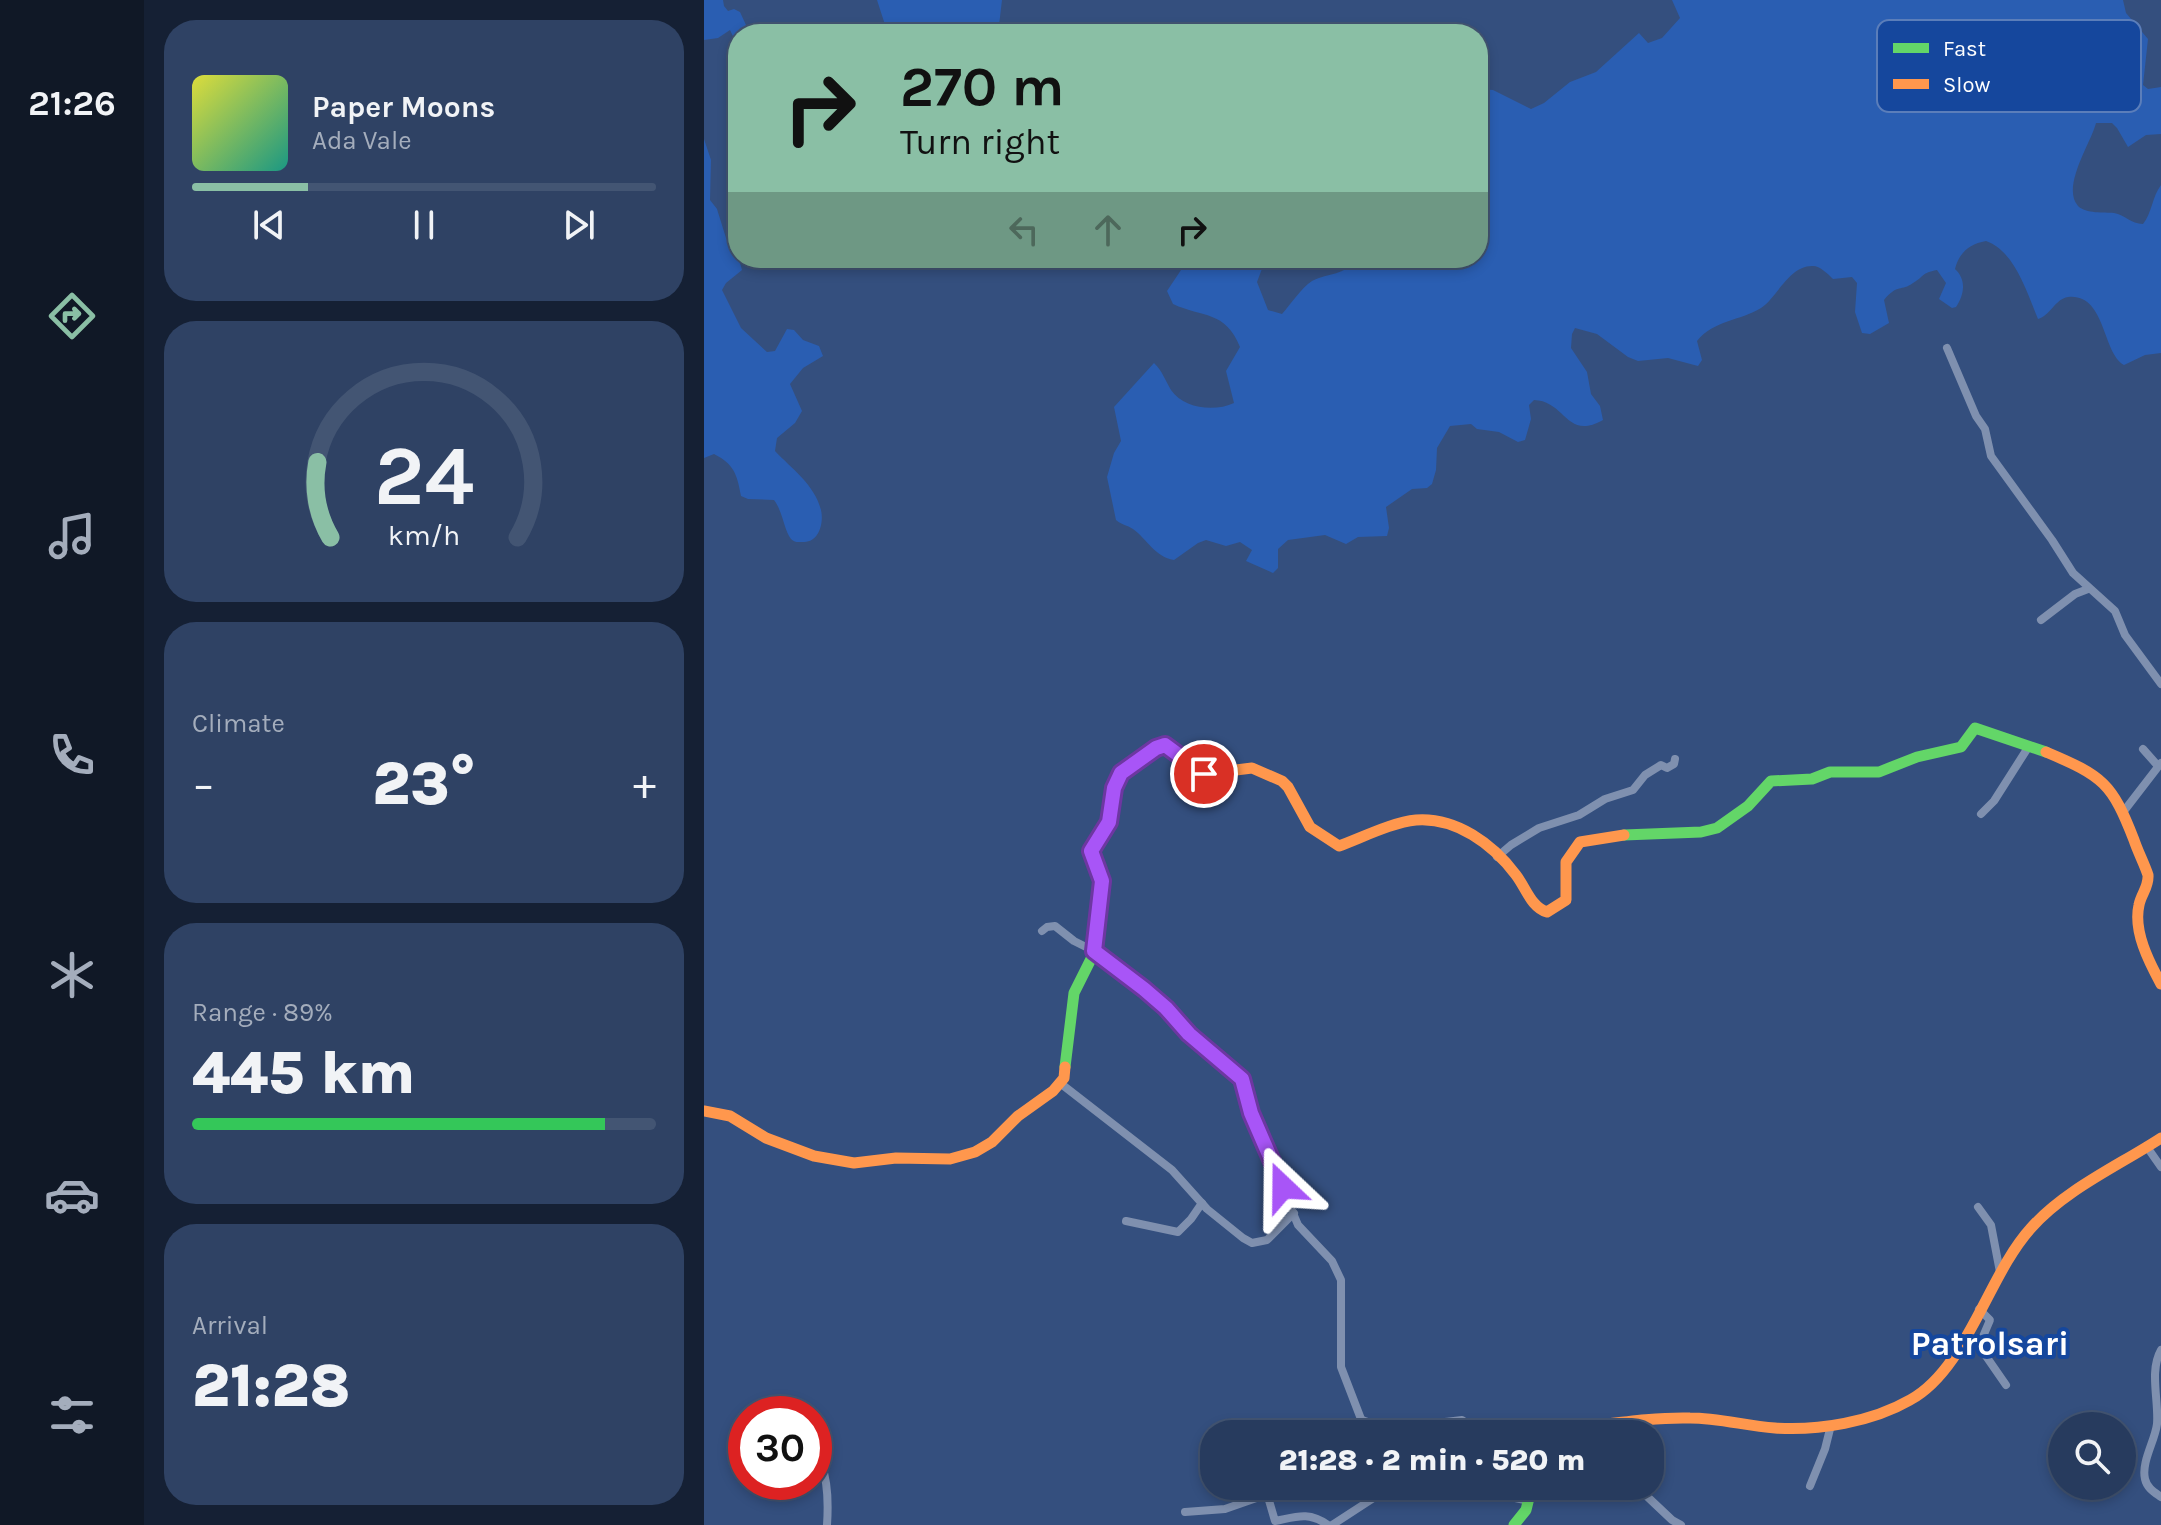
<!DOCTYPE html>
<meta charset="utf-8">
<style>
body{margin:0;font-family:Karla,sans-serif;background:#2f4264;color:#f1f3f6;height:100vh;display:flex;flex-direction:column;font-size:30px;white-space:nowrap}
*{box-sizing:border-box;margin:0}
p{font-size:26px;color:#a4adbc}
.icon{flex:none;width:44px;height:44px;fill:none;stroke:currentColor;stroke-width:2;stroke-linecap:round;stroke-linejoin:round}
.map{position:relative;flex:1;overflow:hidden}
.panel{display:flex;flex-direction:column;gap:20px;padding:20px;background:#152034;width:560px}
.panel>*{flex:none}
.hud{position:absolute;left:24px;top:24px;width:760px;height:244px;border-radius:32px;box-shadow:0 4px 12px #0003,0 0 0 2px #435573;background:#8abfa5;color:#111;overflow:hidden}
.buttons{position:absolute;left:1344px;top:1412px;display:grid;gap:16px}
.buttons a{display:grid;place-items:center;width:88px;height:88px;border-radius:50%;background:#273b5e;box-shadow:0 4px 12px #0003,0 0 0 2px #435573;font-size:40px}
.speed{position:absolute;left:24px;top:1396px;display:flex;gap:16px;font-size:40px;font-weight:700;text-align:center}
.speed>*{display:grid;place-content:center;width:104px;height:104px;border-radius:50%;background:#273b5e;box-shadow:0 4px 12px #0003,0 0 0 2px #435573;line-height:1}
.speed .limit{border:12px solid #d22;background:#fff;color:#111}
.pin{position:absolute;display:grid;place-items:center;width:68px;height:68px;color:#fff;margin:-34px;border:4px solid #fff;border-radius:50%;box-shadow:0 2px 8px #0007}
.me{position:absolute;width:88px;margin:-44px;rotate:337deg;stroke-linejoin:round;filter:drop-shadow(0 0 6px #0008)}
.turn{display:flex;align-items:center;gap:28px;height:168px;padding:0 40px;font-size:36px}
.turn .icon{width:104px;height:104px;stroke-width:2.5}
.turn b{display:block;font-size:56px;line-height:68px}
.lanes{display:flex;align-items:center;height:76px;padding:0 40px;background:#0003;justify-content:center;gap:40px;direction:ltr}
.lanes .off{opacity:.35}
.big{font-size:60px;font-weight:800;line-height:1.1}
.panel .card{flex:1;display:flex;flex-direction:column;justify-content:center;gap:12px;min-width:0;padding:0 28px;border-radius:32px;background:#2f4264}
.panel .dial{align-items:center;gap:0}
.dial svg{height:208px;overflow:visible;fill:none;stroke:#435573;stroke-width:7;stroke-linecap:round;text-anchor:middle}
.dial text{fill:#f1f3f6;stroke:none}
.song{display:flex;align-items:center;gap:24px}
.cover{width:96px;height:96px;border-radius:12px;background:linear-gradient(135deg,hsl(60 70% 55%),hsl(170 70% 35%))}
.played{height:8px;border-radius:4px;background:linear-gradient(90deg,#8abfa5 25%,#435573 25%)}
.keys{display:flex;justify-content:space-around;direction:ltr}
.heat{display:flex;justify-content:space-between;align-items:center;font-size:44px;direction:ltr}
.charge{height:12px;border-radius:6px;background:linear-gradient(90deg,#34c759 89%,#435573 0)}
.trip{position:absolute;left:496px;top:1420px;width:464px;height:80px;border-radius:32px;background:#273b5e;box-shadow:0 4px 12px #0003,0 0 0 2px #435573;font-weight:800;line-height:80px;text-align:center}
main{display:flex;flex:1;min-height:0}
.tabs{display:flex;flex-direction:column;width:144px;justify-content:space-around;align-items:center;background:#101826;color:#a4adbc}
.tabs .icon{width:56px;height:56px}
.tabs .active{color:#8abfa5}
.tabs b{font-size:36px;color:#f1f3f6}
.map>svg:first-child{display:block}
.green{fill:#2a5eb2}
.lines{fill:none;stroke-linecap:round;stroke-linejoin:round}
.street{stroke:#7f90af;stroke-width:8}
.fast{stroke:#63d668;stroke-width:11}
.slow{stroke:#ff974d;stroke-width:11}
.route-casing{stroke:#6d37a1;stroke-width:20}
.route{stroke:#a855f7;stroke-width:14}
.labels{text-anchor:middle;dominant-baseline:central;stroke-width:8;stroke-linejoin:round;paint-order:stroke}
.quarter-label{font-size:34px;font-weight:bold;fill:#fff;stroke:#15479d}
.key{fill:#15479d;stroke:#5b7eba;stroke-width:2}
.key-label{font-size:22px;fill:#fff}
</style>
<main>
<nav class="tabs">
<b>21:26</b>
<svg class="icon active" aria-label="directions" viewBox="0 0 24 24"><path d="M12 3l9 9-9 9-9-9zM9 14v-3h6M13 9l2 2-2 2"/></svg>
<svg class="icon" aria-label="music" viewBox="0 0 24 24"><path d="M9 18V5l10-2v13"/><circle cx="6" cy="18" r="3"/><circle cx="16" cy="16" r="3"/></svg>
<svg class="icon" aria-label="phone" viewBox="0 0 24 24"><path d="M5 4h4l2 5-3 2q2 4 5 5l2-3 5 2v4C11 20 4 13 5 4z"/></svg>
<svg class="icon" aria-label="climate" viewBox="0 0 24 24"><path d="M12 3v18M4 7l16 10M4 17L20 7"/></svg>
<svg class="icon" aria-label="car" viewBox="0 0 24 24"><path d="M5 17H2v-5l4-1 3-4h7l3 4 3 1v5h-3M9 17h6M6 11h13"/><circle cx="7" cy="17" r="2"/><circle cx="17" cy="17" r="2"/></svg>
<svg class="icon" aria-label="filters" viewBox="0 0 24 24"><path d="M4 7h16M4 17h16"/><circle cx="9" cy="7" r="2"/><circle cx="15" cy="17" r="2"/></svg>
</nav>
<section class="panel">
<div class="card">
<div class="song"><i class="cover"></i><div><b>Paper Moons</b><p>Ada Vale</p></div></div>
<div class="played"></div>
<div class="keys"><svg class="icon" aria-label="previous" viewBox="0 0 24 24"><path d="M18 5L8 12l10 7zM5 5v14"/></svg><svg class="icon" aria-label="pause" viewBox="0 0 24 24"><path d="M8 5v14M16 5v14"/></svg><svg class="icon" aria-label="next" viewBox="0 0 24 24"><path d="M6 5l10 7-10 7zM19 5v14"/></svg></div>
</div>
<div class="card dial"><svg viewBox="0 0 100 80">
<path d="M14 69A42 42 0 1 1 86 69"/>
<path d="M14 69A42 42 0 0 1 9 40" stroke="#8abfa5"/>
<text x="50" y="56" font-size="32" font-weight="700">24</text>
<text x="50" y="72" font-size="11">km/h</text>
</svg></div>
<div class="card"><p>Climate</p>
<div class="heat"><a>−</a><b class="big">23°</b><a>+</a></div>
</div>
<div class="card"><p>Range · 89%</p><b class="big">445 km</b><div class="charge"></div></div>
<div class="card"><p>Arrival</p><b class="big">21:28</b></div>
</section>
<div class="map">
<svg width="1457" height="1525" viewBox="0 0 1457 1525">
<rect width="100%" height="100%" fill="#344f7e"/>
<g class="green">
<polygon points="0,0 19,0 20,6 24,11 30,9 36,12 42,25 57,34 34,34 34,47 26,30 14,38 0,40"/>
<polygon points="173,0 298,0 294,34 265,34 262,32 257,34 184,34"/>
<path d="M968,0h451l3,13 22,26 -5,46 5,4 13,-2v47l-15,1 -18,12 -11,-19 -5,-5h-16c-5,20 -35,64 -18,83 8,8 26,6 36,7 11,2 17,11 29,11 9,-11 9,-27 18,-39v168l-16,2 -21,10c-22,-12 -18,-72 -56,-68 -13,2 -18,19 -30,22 -11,-26 -23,-68 -52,-78 -17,3 -27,12 -31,28 12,11 9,26 1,38l-4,1 -13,-9 7,-16 -9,-13c-16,3 -12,6 -24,13 -12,9 -15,0 -29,17l5,23 -19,11 -8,-1 -7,-21 2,-29 -5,-6 -19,2c-5,-5 -13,-13 -20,-13 -24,-1 -36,32 -52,42 -21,13 -47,12 -64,33l5,19 -4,6 -30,-8 -30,3 -10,-4 -31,-23 -22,-6 -3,6 -1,14 16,24 4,22 9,12 3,14c-37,21 -37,-19 -69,-20l-5,5 2,14 -6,21 -7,2 -19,-10 -22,-3 -6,-5 -21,2 -13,22 -1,22 -4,14 -5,4 -15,1 -26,18 3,21 -2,8 -29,1 -12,7 -21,-9 -37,5 -10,9v19l-5,5 -27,-12 6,-11 -12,-8 -14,4 -20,-6 -8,3 -24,17c-19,-3 -27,-21 -41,-31 -6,-4 -11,-4 -17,-9l-9,-43 7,-24 7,-12 -7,-34 40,-44c9,9 11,17 17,27 13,19 44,22 63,13l-8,-32 14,-24c-15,-37 -37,-29 -67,-43l-6,-13 22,-33h77l-9,24 11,28 14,4c9,-10 19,-26 30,-33 17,-9 33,-4 43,-23h123v-169l15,1 38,19 13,-6 26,-21 26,-10 43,-39 9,10 14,-5 18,-20z"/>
<path d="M0,139l7,21 -1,40 7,9 9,29 12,18 4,14 -16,13 -4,7 19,38 26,24 8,-1 12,-22 7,1 9,10 16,6 4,10 -20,12 -13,16 12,27 -7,12 -18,15 -2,13c16,17 40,34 46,59 3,13 -2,33 -18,32 -5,0 -8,1 -12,-3 -7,-9 -8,-27 -17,-39l-26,-1 -7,-3c-4,-22 -7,-32 -27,-42l-10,4z"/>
</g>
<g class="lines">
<g class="street">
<polyline points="1243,348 1272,416 1281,429 1287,456 1348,540 1369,573 1411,611 1421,635 1457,684"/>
<polyline points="1337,620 1371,594 1384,589"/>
<polyline points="1439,749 1454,766"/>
<polyline points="1420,811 1457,763"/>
<polyline points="1277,814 1290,801 1325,746"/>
<polyline points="793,857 807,845 835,828 875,815 901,799 929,790 941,775 957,765 963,768 970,764 971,759"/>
<path d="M338,931l5,-4 8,-1 19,15 20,10 50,38 45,45 53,45 9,34 47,112 34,36 9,19v87l20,52c17,11 78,4 101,1l20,14"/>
<polyline points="356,1083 468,1170 503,1209 539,1238 548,1243 563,1240 590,1213"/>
<polyline points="1443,1147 1457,1167"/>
<polyline points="1274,1207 1287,1225 1296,1272"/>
<polyline points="422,1221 474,1232 487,1219 498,1203"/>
<polyline points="1275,1309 1286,1320 1275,1346 1302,1385"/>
<path d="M1457,1350c-12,21 -2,51 -4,74 -2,17 -16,38 -12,55 2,9 9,13 16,18"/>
<polyline points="937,1434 937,1422"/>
<path d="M110,1445c13,27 15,50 13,80"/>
<polyline points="756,1486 825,1501"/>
<polyline points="932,1486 968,1520 977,1525"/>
<polyline points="1106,1486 1121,1449 1127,1425"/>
<path d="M481,1512l40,-3 40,-14 3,2 7,24c21,-4 33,-10 53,4"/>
<polyline points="628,1525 688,1486"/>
</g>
<g class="fast">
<polyline points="920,835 997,832 1013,828 1044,806 1067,781 1108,779 1126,772 1175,772 1213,757 1257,747 1271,728 1342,752"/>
<polyline points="361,1067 370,993 390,953 398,881 387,858 389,846 405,822 410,788 417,773 461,745 481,760"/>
<polyline points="810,1525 822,1510 828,1486"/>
</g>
<g class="slow">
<path d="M1342,752c57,24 66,31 88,88 4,12 10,23 14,35 1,12 -7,19 -9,30 -6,26 10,57 22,79"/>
<path d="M481,760l19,14 48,-6 30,13 6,6 22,40 29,19c22,-8 54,-24 77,-26 40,-3 77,24 100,55 10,13 15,32 31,37l19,-12v-38l14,-20 44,-7"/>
<polyline points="0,1111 26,1116 62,1138 110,1156 150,1163 192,1158 246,1159 271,1152 288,1142 314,1116 349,1091 360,1078 361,1067"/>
<path d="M848,1434l11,-5c42,-4 85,-12 127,-11 29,0 56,8 85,10 43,3 97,-6 135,-28 57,-31 78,-125 121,-172 35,-39 87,-62 130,-90"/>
</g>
</g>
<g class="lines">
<defs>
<polyline id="route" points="500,774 461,745 452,748 417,773 410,788 405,822 387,851 398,881 390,951 440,989 462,1008 485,1034 538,1079 547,1113 579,1187"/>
</defs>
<use href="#route" class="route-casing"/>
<use href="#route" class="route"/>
</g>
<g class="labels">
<g class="quarter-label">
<text x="1286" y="1344">Patrolsari</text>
</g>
</g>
<rect x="1173" y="20" width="264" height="92" rx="12" class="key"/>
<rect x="1189" y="43" width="36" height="10" fill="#63d668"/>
<rect x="1189" y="79" width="36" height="10" fill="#ff974d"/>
<g class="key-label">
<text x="1239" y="56">Fast</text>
<text x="1239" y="92">Slow</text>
</g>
</svg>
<div class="buttons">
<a><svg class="icon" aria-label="search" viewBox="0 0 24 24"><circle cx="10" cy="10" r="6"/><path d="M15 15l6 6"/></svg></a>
</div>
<div class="speed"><div class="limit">30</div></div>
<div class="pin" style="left:500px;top:774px;background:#d93025"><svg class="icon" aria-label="arrive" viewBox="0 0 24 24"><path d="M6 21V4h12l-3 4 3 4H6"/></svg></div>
<svg class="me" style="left:579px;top:1187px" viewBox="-20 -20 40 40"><path d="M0-17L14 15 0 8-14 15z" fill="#a855f7" stroke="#fff" stroke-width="4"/></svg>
<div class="trip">21:28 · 2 min · 520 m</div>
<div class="hud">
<div class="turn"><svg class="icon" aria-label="right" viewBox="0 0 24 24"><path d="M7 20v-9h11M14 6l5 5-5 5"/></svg><div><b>270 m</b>Turn right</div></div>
<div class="lanes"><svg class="icon off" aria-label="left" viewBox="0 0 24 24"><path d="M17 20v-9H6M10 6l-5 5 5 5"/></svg><svg class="icon off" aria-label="ahead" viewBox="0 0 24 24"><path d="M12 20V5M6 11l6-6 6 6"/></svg><svg class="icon" aria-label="right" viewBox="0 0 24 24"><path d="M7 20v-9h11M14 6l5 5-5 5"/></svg></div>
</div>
</div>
</main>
